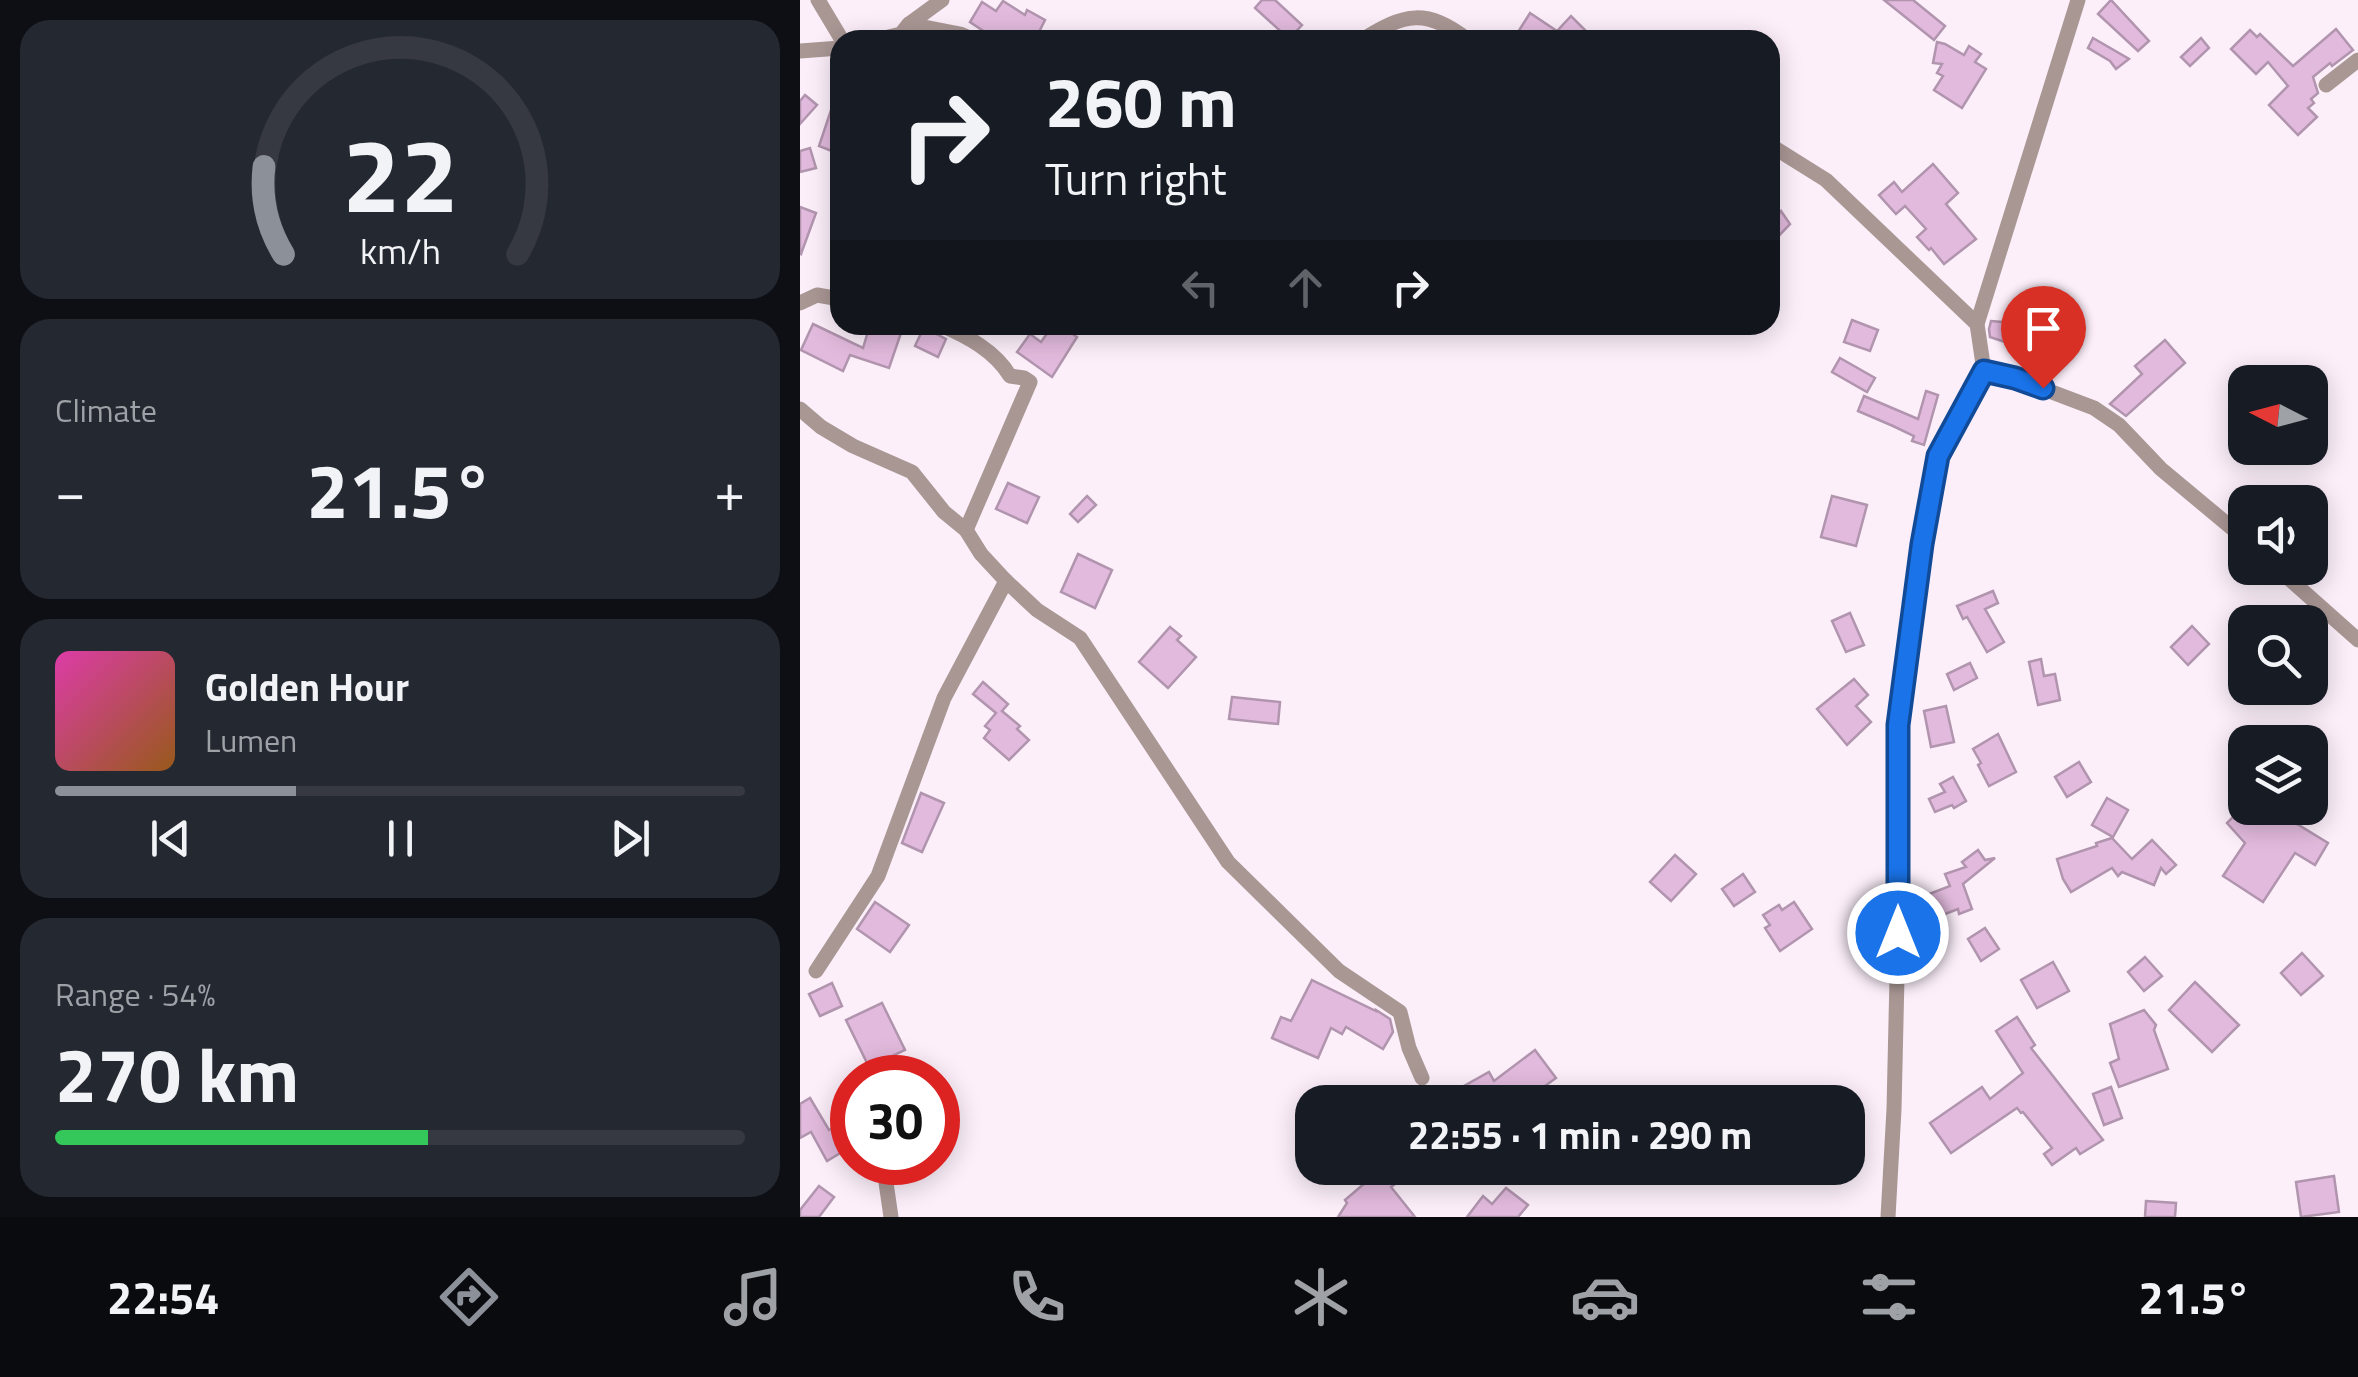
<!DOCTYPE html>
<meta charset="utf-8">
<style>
body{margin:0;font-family:"Titillium Web",sans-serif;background:#242831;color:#f1f3f6;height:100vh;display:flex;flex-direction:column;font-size:38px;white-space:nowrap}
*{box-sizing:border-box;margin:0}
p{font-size:32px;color:#9ea1a6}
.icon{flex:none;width:55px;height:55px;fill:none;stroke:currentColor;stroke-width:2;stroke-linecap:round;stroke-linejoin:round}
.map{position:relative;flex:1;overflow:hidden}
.details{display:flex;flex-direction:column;gap:20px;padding:20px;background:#0d0f14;width:800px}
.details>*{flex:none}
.hud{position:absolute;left:30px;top:30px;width:950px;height:305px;border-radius:30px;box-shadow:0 5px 25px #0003;background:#171b24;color:#f1f3f6;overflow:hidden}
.needle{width:65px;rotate:276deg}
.controls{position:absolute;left:1428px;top:365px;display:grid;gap:20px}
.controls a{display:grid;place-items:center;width:100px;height:100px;border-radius:20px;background:#171b24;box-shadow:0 5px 25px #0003;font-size:50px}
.speed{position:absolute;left:30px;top:1055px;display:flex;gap:20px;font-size:50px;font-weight:700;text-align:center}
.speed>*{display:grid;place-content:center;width:130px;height:130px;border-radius:50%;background:#171b24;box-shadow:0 5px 25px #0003;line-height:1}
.speed .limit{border:15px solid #d22;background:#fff;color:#111}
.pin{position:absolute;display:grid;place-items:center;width:85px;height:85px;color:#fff;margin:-102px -42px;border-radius:50% 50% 50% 0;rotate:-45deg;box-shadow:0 0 10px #0007}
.pin .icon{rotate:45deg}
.me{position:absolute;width:110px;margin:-55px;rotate:0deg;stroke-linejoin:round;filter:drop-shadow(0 0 8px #0008)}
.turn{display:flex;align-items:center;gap:35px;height:210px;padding:0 50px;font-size:45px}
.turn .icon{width:130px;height:130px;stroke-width:2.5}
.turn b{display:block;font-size:70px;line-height:85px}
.lanes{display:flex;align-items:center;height:95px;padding:0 50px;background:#0003;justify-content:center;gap:50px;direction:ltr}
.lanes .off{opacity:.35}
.big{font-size:75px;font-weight:700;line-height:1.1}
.details .tile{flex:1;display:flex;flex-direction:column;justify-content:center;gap:15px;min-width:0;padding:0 35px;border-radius:30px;background:#242831}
.details .dial{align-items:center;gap:0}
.dial svg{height:260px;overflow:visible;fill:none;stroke:#363941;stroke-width:7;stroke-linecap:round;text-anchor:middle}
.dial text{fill:#f1f3f6;stroke:none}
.song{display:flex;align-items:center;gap:30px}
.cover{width:120px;height:120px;border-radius:15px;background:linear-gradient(135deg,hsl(320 70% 55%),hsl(30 70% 35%))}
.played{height:10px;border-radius:5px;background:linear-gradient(90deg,#8c9099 35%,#363941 35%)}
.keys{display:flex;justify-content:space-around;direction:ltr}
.heat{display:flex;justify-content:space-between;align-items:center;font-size:55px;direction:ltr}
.charge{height:15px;border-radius:8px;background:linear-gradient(90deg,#34c759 54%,#363941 0)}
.trip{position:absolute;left:495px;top:1085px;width:570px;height:100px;border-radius:30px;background:#171b24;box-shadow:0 5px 25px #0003;font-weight:700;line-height:100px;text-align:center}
.tab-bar{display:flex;height:160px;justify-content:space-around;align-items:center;background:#090b0e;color:#9ea1a6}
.tab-bar .icon{width:70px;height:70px}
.tab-bar .on{color:#8c9099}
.tab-bar b{font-size:45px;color:#f1f3f6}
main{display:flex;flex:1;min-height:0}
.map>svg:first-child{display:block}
.building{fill:#e2badd;stroke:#b194ae;stroke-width:2.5}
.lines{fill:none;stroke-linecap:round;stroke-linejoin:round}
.minor{stroke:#a99794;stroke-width:15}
.route-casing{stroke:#114b97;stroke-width:25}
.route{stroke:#1a73e8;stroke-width:18}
</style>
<main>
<section class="details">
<div class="tile dial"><svg viewBox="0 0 100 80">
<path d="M14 69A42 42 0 1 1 86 69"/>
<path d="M14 69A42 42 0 0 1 8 42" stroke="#8c9099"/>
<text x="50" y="56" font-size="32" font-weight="700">22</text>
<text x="50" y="72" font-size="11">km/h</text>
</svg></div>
<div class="tile"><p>Climate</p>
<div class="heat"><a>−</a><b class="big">21.5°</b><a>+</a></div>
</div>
<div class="tile">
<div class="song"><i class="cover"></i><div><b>Golden Hour</b><p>Lumen</p></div></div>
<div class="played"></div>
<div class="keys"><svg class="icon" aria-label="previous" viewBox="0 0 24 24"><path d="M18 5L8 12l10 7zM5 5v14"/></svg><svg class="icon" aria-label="pause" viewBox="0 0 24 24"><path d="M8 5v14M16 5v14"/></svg><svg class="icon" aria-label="next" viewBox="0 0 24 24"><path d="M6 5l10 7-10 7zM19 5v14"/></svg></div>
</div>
<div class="tile"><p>Range · 54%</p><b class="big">270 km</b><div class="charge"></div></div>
</section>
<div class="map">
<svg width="1558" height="1217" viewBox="0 0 1558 1217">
<rect width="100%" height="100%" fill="#fceffa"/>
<g class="building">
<polygon points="462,0 475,0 502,25 489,39 455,8"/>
<polygon points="1084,0 1113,0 1145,26 1134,40"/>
<polygon points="1311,0 1349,41 1338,51 1298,14"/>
<polygon points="203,1 225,15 227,10 245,20 235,40 197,40 170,22 182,2 196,11"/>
<polygon points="730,13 757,31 771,16 785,30 775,40 713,40"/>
<polygon points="1536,29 1553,50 1532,66 1530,63 1513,77 1518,93 1511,99 1514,103 1508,108 1517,117 1498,135 1469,105 1488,86 1468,62 1456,74 1431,49 1450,30 1457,37 1460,34 1493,66"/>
<polygon points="1293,38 1329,59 1316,69 1310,61 1288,48"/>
<polygon points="1401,38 1409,48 1390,66 1381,57"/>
<polygon points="1137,42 1145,44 1164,55 1169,46 1181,54 1175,62 1186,69 1162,108 1134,90 1143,76 1137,73 1142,64 1133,63"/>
<polygon points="5,95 17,105 0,124 0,101"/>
<polygon points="33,104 39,106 34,136 37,137 32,151 19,146"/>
<polygon points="10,148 16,168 0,172 0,151"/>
<polygon points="1133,164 1158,193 1146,204 1176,239 1144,264 1131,248 1129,250 1117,237 1126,229 1105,206 1096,214 1079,195 1094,182 1102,192"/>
<polygon points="0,207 16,213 1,254 0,253"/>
<polygon points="981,211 990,224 970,245 970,227"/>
<polygon points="1052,320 1078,330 1070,351 1044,342"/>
<polygon points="1191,321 1236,325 1235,332 1259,338 1251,377 1230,372 1236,346 1208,343 1190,337 1189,329"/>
<polygon points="13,324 63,348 70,325 77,325 101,333 89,368 50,355 43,371 1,350"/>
<polygon points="125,325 130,325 133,332 146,339 138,357 115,346"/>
<polygon points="253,325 260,325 277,337 252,377 217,352 230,334 241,342"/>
<polygon points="1365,340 1385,363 1326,416 1310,404 1342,374 1335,366"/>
<polygon points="1040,358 1075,378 1067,392 1032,372"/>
<polygon points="1126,391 1138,395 1124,445 1112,441 1114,436 1093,426 1058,411 1064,396 1118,419"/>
<polygon points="208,483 239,497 227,523 196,509"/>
<polygon points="287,496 296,505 278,522 270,514"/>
<polygon points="1032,496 1067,505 1056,546 1021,537"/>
<polygon points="278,554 312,570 295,608 261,592"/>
<polygon points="1193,591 1198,603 1185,609 1204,642 1187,652 1167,617 1163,619 1157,606"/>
<polygon points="1050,613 1064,645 1046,652 1032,621"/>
<polygon points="1392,626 1409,644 1388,665 1371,647"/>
<polygon points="370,627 381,636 377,640 396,657 368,688 339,662"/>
<polygon points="1241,659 1244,676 1255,674 1260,700 1238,705 1229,662"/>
<polygon points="1170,663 1177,678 1154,690 1147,674"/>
<polygon points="1054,679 1068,695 1056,706 1071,722 1047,745 1017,709"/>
<polygon points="183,682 208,704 202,711 220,726 217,729 229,740 209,760 184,738 190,730 185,726 196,713 173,694"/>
<polygon points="432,697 480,702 478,724 429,719"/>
<polygon points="1146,706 1154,742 1131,747 1124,711"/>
<polygon points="1198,734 1216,772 1189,786 1178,765 1181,763 1173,749"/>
<polygon points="1279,762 1291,782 1267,797 1255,777"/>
<polygon points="1153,777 1166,801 1154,808 1152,805 1135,812 1129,799 1145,792 1140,784"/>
<polygon points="1445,789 1445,808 1471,808 1528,843 1515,865 1495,853 1463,902 1423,876 1445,843 1427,823 1438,812 1430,803"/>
<polygon points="121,793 144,803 122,852 102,843"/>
<polygon points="1307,798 1328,810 1313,837 1292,825"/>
<polygon points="1312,838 1332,859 1352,840 1376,865 1366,874 1361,868 1354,885 1322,872 1318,876 1312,868 1271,892 1263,879 1257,859 1297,846 1296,843"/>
<polygon points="1178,850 1185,860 1195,858 1163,884 1172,909 1159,914 1158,909 1132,919 1124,896 1150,886 1145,874 1166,867 1162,862"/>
<polygon points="875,855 896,874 871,901 850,882"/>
<polygon points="943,874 955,892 934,906 922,889"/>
<polygon points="75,902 109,925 90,952 57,929"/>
<polygon points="994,902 1012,929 980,951 965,928 970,925 963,915 979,905 982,910"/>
<polygon points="1185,928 1199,949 1181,961 1168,939"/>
<polygon points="1502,953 1523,976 1501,995 1481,973"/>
<polygon points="1345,957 1362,976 1344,991 1328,972"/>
<polygon points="1253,962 1269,991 1237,1008 1221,980"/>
<polygon points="512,980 576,1011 576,1010 590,1019 593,1032 583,1049 546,1027 542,1034 531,1028 518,1058 472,1038 481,1017 491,1021"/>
<polygon points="1395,982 1439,1025 1412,1052 1369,1010"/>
<polygon points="32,983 42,1006 20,1016 9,994"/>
<polygon points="82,1003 105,1050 69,1067 46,1020"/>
<polygon points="1344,1010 1356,1025 1354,1030 1368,1069 1319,1087 1310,1063 1319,1059 1310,1024"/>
<polygon points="1217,1017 1235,1045 1231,1048 1303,1140 1280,1154 1276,1148 1252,1165 1244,1154 1252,1148 1223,1112 1221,1113 1217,1108 1151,1153 1130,1123 1182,1087 1190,1099 1223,1073 1196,1031"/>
<polygon points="735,1050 756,1078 723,1102 674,1102 664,1086 689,1072 694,1081"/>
<polygon points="1311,1087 1322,1118 1304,1125 1293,1094"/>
<polygon points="10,1098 29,1130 52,1117 52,1146 27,1161 11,1132 0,1138 0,1104"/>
<polygon points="553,1168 616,1168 591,1187 615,1217 538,1217 547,1203 545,1200 565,1183"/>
<polygon points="1534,1176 1539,1212 1501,1217 1496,1182"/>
<polygon points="19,1186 34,1197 19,1217 0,1217 0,1210"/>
<polygon points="706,1188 728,1205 718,1217 667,1217 683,1196 692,1204"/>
<polygon points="1346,1201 1376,1203 1375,1217 1345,1217"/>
</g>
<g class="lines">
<g class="minor">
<polyline points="18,0 42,40"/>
<polyline points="109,24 160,34 174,40"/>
<polyline points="76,40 101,34 109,24 142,0"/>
<path d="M562,40c43,-27 64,-32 106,0"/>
<polyline points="0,51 40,48"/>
<polyline points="1526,85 1558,60"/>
<polyline points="970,145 1026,180 1177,324"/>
<polyline points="0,303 17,295 40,299"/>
<path d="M141,325c26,11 54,26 69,51l14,2 6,4 -64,148"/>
<polyline points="1184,371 1215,378 1294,408 1319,425 1361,469 1445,539"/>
<polyline points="0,409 21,427 53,446 112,472 144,512 166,530 181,554 206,581 237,610 280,638 428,862 539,971 600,1012 609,1048 622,1078"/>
<polyline points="1477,568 1558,640"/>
<polyline points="16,971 78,876 144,698 206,581"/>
<polyline points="83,1162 91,1217"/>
<polyline points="1088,1217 1094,1109 1098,933 1098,725 1122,543 1138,456 1184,371 1177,324 1278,0"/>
</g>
</g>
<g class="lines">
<defs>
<polyline id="route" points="1098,933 1098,725 1122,544 1138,456 1184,371 1215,378 1243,388"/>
</defs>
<use href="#route" class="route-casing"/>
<use href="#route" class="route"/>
</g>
</svg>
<div class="controls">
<a><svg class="needle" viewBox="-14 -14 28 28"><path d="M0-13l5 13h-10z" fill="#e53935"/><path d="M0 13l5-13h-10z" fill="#9ea1a6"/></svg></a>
<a><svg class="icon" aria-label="sound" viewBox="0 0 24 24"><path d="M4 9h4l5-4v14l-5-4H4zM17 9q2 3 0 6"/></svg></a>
<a><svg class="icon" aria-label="search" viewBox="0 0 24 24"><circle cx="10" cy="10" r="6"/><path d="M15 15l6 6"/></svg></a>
<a><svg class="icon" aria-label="layers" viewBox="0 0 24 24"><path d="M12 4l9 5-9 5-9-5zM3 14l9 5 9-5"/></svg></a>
</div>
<div class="speed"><div class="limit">30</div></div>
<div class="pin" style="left:1243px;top:388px;background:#d93025"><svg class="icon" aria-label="arrive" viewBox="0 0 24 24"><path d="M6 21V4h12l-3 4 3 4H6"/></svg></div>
<svg class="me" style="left:1098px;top:933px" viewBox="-20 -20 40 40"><circle r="17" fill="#1a73e8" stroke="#fff" stroke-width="3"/><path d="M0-11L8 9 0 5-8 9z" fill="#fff"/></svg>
<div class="trip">22:55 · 1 min · 290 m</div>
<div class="hud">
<div class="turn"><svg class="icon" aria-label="right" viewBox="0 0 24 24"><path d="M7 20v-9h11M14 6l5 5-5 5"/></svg><div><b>260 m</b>Turn right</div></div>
<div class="lanes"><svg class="icon off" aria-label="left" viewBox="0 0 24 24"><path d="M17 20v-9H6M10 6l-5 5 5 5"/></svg><svg class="icon off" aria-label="ahead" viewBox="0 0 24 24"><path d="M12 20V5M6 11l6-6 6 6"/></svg><svg class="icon" aria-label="right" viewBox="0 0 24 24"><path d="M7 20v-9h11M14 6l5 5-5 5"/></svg></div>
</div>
</div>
</main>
<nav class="tab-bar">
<b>22:54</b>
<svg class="icon on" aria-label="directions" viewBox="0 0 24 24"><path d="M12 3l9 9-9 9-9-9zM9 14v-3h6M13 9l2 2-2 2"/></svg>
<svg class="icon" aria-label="music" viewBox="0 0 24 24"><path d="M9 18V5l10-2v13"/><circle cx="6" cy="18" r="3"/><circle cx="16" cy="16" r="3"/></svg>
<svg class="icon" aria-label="phone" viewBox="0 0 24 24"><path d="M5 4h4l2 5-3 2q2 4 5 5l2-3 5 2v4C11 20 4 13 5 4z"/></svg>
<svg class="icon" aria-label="climate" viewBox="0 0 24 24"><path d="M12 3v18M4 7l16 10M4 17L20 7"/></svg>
<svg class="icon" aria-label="car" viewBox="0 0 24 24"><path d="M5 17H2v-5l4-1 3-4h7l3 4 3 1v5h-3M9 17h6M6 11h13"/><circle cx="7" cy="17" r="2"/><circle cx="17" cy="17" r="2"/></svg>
<svg class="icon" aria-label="filters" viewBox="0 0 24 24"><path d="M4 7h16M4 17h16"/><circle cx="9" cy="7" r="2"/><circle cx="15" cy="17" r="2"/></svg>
<b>21.5°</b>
</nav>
